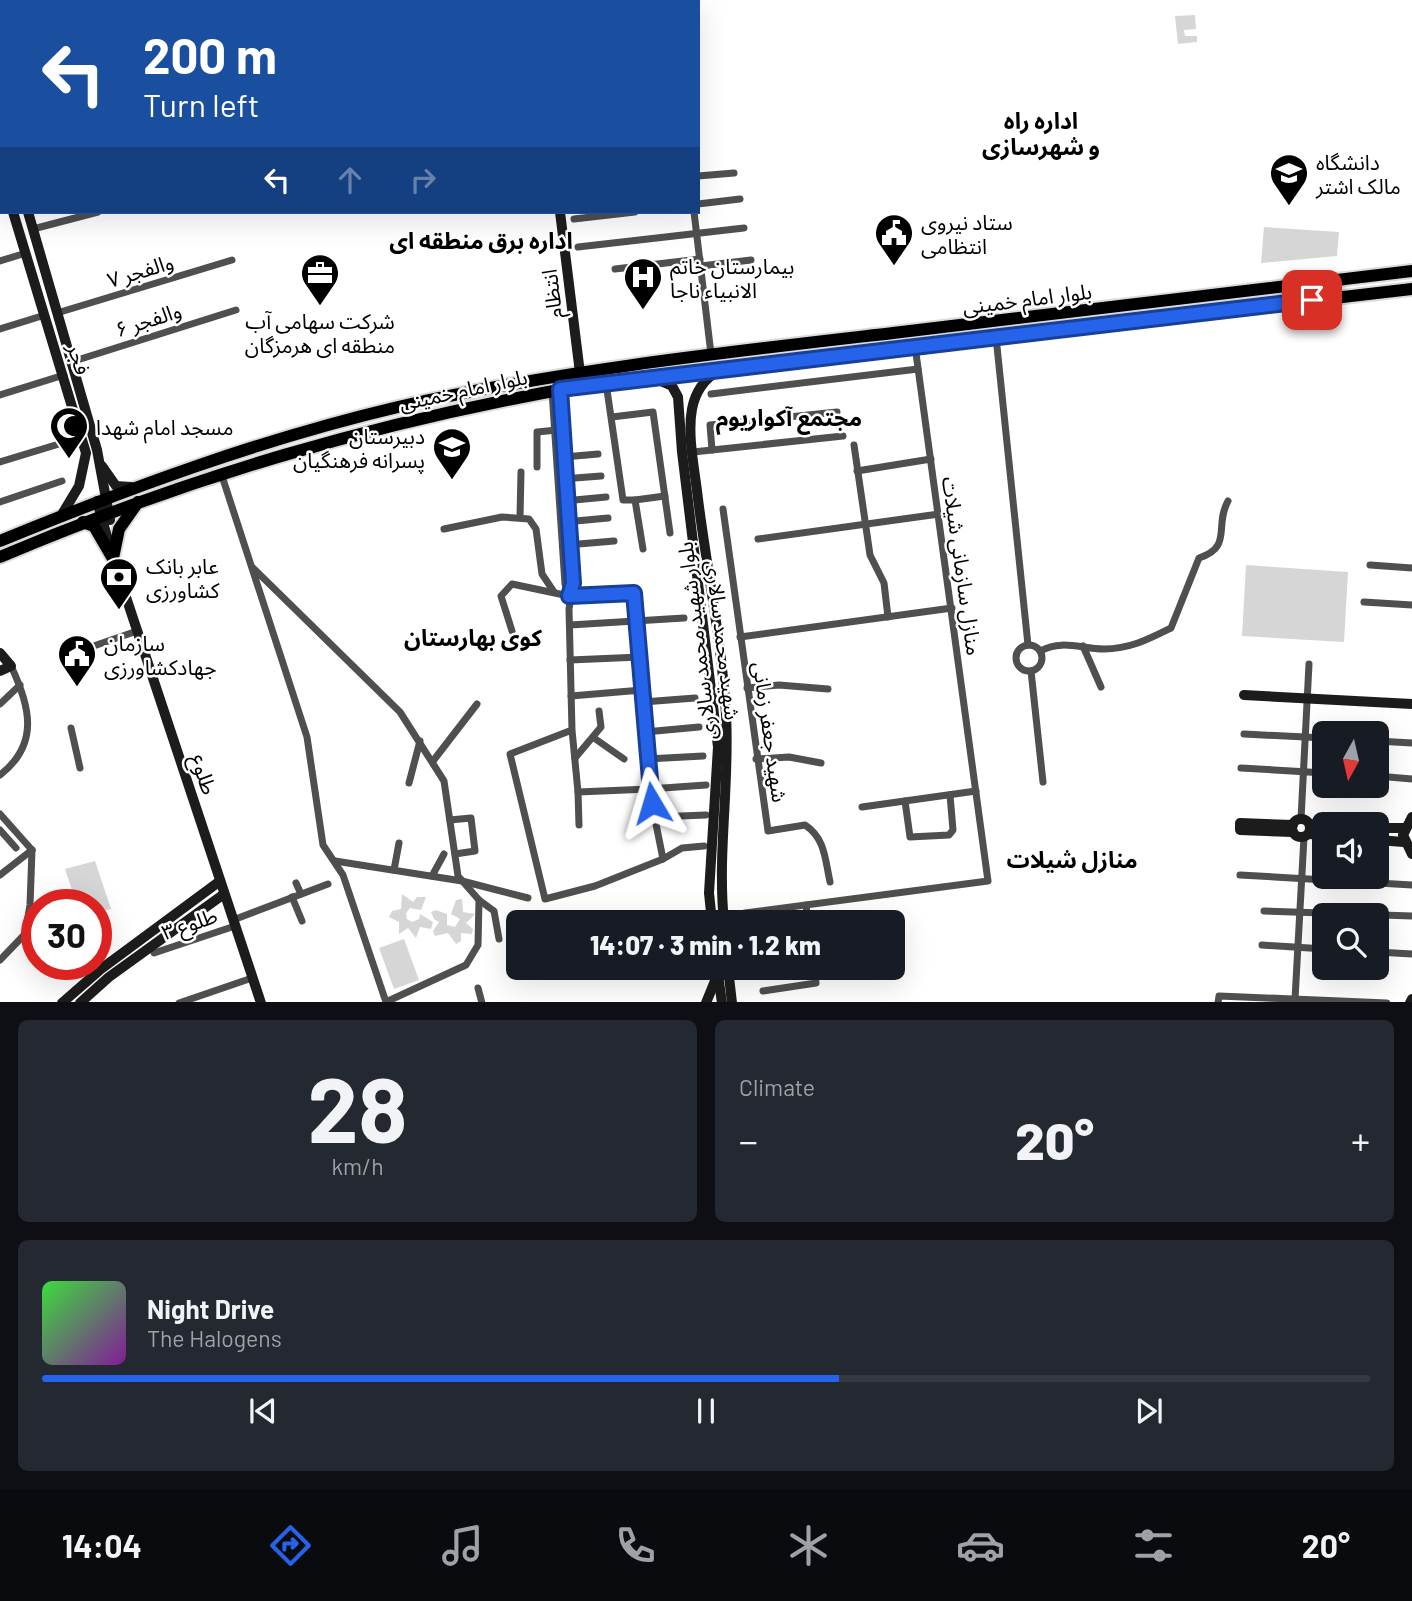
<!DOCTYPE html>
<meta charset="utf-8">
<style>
body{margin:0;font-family:Barlow,"Noto Sans Arabic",sans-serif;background:#242831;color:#f1f3f6;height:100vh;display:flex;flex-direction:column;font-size:26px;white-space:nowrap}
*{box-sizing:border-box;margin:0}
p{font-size:23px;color:#9ea1a6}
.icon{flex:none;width:38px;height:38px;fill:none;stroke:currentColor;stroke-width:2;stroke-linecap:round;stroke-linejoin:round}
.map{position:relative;height:1002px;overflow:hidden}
.panel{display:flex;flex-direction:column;gap:18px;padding:18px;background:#0d0f14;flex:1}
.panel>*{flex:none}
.banner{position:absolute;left:0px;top:0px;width:700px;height:214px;box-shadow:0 7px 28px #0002;background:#1a4fa0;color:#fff;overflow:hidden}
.needle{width:46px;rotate:188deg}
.buttons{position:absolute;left:1312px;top:721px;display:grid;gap:14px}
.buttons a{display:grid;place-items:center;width:77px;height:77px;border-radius:10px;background:#171b24;box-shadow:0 7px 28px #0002;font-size:35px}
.speed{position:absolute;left:21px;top:889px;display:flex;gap:14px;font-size:35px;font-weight:700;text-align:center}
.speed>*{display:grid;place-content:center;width:91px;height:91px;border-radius:50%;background:#171b24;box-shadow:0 7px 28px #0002;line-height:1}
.speed .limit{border:10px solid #d22;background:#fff;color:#111}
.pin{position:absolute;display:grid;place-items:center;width:60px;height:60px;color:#fff;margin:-30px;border-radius:14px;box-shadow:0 4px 10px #0006}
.me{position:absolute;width:77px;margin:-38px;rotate:353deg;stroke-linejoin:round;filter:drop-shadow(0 0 5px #0008)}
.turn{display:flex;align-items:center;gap:24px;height:147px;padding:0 28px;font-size:32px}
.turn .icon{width:91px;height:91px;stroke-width:2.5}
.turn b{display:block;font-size:49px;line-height:60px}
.lanes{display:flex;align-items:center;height:66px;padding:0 28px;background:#0003;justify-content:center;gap:35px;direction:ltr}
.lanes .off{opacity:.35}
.big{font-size:52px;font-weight:800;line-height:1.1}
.panel .widget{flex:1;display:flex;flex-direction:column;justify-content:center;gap:10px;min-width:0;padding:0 24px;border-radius:10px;background:#242831}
.panel .dial{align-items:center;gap:0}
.dial b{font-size:91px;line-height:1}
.song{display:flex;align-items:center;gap:21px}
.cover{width:84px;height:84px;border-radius:10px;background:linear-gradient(135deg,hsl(120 70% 55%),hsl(290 70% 35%))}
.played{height:7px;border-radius:4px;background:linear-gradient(90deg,#2563eb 60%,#363941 60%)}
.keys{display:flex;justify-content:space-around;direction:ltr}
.heat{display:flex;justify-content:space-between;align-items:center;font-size:38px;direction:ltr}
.panel .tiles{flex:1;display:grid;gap:18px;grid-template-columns:1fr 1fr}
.widget:last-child{grid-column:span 2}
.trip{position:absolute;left:506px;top:910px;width:399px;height:70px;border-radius:10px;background:#171b24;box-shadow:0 7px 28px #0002;font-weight:800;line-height:70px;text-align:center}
.tabs{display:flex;height:112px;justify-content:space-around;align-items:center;background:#090b0e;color:#9ea1a6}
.tabs .icon{width:49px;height:49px}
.tabs .selected{color:#2563eb}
.tabs b{font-size:32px;color:#f1f3f6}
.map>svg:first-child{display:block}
.green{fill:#d6d6d6}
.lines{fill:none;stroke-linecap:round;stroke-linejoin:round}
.primary-casing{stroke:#dbdbdb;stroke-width:16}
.street{stroke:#4f4f4f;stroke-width:7}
.secondary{stroke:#1c1c1c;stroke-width:10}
.primary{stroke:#000;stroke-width:12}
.route-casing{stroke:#184099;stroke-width:18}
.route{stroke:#2563eb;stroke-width:12}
.labels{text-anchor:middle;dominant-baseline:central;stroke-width:5;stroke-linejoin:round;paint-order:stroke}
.poi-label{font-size:21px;fill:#000;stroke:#fff;text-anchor:start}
.street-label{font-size:21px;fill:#000;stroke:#fff}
.neighbourhood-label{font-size:23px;font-weight:bold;fill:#000;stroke:#fff}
</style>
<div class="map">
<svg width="1412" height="1003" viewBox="0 0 1412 1003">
<rect width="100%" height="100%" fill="#fff"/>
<g class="green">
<polygon points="1195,15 1196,29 1184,30 1185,36 1197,36 1197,42 1178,44 1175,16"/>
<polygon points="1264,227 1339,232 1337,256 1261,263"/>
<polygon points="1246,565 1348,572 1344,642 1242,636"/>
<polygon points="95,861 111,909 96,913 96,905 77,905 65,869"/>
<polygon points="402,894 413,902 417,897 426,897 421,910 410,908 406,913 407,919 412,922 419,919 420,914 433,922 431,929 420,927 416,938 408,928 399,934 399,922 389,917 392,911 401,909"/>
<polygon points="462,899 463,912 475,914 466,923 473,929 472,934 461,933 461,941 456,944 448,933 435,936 433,931 439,922 434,919 431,912 436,910 447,914 447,925 455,927 460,919 451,914 456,900"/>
<polygon points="404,939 419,980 394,989 379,948"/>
</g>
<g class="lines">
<defs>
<g id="primary">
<polyline points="0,124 2,130"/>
<polyline points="0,165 2,162"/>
<polyline points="83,522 94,526 112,557"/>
<path d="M0,541c129,-53 262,-102 398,-134 163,-37 330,-55 495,-74 173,-20 346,-41 519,-62"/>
<path d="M0,557c191,-81 377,-135 581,-171l831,-97"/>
<polyline points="113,558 119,529 138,502"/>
</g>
</defs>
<use href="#primary" class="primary-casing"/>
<g class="street">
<polyline points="698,176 734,173"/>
<polyline points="698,204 740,199"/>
<polyline points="694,212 711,354"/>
<polyline points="574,219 635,212"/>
<polyline points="33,229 98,212"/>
<polyline points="578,247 744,228"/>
<polyline points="0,261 26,253"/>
<polyline points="701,266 751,260"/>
<polyline points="615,269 700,259"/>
<polyline points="57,313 232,260"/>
<polyline points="0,329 45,315"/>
<polyline points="996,337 1028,645"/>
<polyline points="71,362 236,310"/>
<polyline points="606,383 623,500 635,500 643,549"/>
<polyline points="560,389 573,584 569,609 572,730 578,792 649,789 663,859 595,886 545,899 510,754 572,730"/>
<polyline points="552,391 565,584 569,595"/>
<polyline points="711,394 918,369"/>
<polyline points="0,395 64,375"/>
<polyline points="612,417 653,412 670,533"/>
<polyline points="854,445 870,555 884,583 888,617"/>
<polyline points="712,450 710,425 837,412"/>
<polyline points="693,452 843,436"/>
<polyline points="564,457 598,454"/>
<polyline points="0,462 82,437"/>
<polyline points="537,467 537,432 557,430"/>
<polyline points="857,471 931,459"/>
<polyline points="221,473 307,737 323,845 343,875 386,1002 466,965 478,945 479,900 458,876 444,781 400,712 252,567"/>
<polyline points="562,479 601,476"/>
<polyline points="635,500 665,496"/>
<polyline points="564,501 606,497"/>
<polyline points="0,502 62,481"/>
<path d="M723,509l45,322 37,-6c20,13 20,34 25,57"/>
<polyline points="520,517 521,472"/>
<polyline points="565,522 608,518"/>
<polyline points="444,529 502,517 529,519 536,529 542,574 554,592"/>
<polyline points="758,539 939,514"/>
<polyline points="567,545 614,541"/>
<polyline points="1370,565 1412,568"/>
<polyline points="1364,602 1412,605"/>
<polyline points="570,625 684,618"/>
<polyline points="512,631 501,596 512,584 569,596 634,593 649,789 706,785"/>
<polyline points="740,637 952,608"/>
<circle cx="1029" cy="658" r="13"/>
<circle cx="79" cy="654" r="8"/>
<polyline points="1083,646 1101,687"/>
<polyline points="85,649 137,631"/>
<path d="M1040,651c23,-12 41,-2 64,-2 26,0 45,-10 67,-21l28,-70c34,-11 15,-32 29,-57"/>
<polyline points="570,660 640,657"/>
<polyline points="1031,671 1043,782"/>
<polyline points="747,688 779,685 828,689"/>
<polyline points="571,696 642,690"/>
<polyline points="643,702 695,698"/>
<polyline points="0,704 20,685"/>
<polyline points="71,728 80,768"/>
<polyline points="645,732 699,727"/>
<polyline points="1244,734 1325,738"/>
<polyline points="594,738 624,759"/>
<polyline points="1377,741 1412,743"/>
<polyline points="575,758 601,727 599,711"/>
<polyline points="647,759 703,756"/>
<polyline points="756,759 789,757 821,763"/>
<polyline points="433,761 477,704"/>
<polyline points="1241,768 1325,773"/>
<path d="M0,775c40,-31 30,-69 11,-109"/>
<polyline points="1377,776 1412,779"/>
<polyline points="409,783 420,741"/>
<polyline points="578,792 579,825"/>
<polyline points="905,801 910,837 949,835 953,830 950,795"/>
<polyline points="862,807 976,791"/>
<polyline points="0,814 32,850"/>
<polyline points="655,817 706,815"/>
<polyline points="1301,819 1309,664"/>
<polyline points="450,820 471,818 475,851 455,854"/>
<polyline points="0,830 16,848"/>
<polyline points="663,859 682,848 704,846"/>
<polyline points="335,861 462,881 528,898"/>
<polyline points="394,870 399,843"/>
<polyline points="0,875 32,850"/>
<polyline points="1240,875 1412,885"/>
<polyline points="432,876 444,854"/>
<polyline points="296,883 301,894"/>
<polyline points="292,897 302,921"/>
<polyline points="479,900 494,911 499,939"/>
<polyline points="806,905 808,922"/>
<polyline points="1264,911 1412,916"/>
<polyline points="745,913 988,881 915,346"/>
<polyline points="233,920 328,884"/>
<polyline points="1262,945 1325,949"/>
<polyline points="1377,952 1412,954"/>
<polyline points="154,953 235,926"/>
<polyline points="0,960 25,934 30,905 32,850"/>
<polyline points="478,988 482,1003"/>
<polyline points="763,991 816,983 814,968"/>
<polyline points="1295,999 1304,837"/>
<polyline points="179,1003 252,978"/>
<polyline points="1218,1003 1219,996 1387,1003"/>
</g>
<g class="secondary">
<polyline points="535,0 535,2"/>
<polyline points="0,193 2,194"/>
<polyline points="13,212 86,453 79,486 61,516"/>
<polyline points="28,212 97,450 110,520"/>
<polyline points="560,212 580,373"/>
<path d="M719,371c-15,7 -24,22 -27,38 -5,27 3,62 6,90 9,71 24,144 28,216 4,69 -9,138 -2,207"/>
<polyline points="654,378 672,386 678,397 682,452 718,747 709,893 712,922"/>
<polyline points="102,466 116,486 131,487"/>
<polyline points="97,501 113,558 261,1003"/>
<polyline points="0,653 11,666 0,671"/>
<polyline points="1244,695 1412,704"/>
<polyline points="1412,817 1403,835 1412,854"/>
<circle cx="1301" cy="828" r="9"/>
<polyline points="1310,824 1325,826"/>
<polyline points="1377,828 1404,828"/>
<polyline points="1293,832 1240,830 1240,823 1293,825"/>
<polyline points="1309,834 1325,835"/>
<polyline points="1377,840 1404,842"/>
<polyline points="717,968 722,1003"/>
<polyline points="728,968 732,1003"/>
<polyline points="62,1003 101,969 220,881"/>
<polyline points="80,1003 109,977 224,894"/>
<polyline points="706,1003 717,976"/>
<polyline points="1410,1003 1412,999"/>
</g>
<use href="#primary" class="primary"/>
</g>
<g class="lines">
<defs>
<polyline id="route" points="652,803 634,593 569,596 573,583 560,389 1312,300"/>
</defs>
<use href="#route" class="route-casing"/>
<use href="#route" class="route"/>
</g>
<defs>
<symbol id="university-pin" viewBox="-11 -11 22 30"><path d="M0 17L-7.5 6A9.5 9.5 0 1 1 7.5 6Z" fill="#000" stroke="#fff"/><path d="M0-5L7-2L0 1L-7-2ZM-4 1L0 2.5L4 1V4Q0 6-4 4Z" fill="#fff"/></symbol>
<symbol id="civic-pin" viewBox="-11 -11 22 30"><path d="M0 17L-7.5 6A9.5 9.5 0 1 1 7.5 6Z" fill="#000" stroke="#fff"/><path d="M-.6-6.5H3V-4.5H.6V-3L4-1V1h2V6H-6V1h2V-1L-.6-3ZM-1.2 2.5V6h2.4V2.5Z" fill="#fff"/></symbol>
<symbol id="office-pin" viewBox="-11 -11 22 30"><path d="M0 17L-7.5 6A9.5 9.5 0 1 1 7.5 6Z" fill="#000" stroke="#fff"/><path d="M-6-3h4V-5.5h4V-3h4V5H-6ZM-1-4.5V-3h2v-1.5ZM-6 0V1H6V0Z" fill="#fff"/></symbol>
<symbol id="hospital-pin" viewBox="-11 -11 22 30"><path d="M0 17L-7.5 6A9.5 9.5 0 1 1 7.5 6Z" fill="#000" stroke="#fff"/><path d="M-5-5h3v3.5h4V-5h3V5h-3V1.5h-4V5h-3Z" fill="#fff"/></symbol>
<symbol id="mosque-pin" viewBox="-11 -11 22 30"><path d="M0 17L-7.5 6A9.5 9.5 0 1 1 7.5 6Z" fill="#000" stroke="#fff"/><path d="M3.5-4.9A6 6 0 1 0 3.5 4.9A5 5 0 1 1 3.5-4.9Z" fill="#fff"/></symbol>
<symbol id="school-pin" viewBox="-11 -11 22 30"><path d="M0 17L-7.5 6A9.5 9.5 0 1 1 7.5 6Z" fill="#000" stroke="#fff"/><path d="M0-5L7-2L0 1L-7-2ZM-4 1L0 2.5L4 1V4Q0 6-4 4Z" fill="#fff"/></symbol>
<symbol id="bank-pin" viewBox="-11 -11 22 30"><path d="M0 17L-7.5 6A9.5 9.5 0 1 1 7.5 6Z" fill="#000" stroke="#fff"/><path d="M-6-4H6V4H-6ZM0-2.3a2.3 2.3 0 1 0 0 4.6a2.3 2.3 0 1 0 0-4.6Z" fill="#fff"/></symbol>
</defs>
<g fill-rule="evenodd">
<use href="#university-pin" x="1267" y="151" width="44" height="60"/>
<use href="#civic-pin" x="872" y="211" width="44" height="60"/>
<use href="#office-pin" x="298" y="251" width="44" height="60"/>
<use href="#hospital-pin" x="621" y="255" width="44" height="60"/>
<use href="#mosque-pin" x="47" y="404" width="44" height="60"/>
<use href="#school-pin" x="430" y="425" width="44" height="60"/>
<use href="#bank-pin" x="97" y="555" width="44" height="60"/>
<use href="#civic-pin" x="55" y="632" width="44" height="60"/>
</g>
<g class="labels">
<g class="poi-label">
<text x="1316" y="161">دانشگاه<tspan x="1316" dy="24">مالک اشتر</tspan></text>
<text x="921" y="221">ستاد نیروی<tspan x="921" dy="24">انتظامی</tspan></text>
<text x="670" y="265">بیمارستان خاتم<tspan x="670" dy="24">الانبیاء ناجا</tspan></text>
<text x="320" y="320" text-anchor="middle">شرکت سهامی آب<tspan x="320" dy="24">منطقه ای هرمزگان</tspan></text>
<text x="96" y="426">مسجد امام شهدا</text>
<text x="425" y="435" text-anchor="end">دبیرستان<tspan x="425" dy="24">پسرانه فرهنگیان</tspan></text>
<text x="146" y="565">عابر بانک<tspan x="146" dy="24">کشاورزی</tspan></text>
<text x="104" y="642">سازمان<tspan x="104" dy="24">جهادکشاورزی</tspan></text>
</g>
<g class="street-label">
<text transform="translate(140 270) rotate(-17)">والفجر ۷</text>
<text transform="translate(551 294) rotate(-97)">انتظام</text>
<text transform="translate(1027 298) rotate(-7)">بلوار امام خمینی</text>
<text transform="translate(148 319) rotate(-18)">والفجر ۶</text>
<text transform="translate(80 359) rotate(73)">فجر</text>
<text transform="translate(463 389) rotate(-12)">بلوار امام خمینی</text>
<text transform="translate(963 566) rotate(82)">منازل سازمانی شیلات</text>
<text transform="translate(724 640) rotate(83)">شهید محمد سالاری</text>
<text transform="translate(696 641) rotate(-97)">بلوار شهید محمد سالاری</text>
<text transform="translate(771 732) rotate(82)">شهید جعفر زمانی</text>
<text transform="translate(205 774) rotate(72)">طلوع</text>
<text transform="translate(189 923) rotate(-19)">طلوع ۳</text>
</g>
<g class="neighbourhood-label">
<text x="1041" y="120">اداره راه<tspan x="1041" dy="26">و شهرسازی</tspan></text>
<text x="481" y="240">اداره برق منطقه ای</text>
<text x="789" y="417">مجتمع آکواریوم</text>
<text x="473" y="637">کوی بهارستان</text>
<text x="1072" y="859">منازل شیلات</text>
</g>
</g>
</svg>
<div class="buttons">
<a><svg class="needle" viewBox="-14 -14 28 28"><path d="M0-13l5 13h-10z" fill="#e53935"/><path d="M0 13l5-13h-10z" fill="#9ea1a6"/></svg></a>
<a><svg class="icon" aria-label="sound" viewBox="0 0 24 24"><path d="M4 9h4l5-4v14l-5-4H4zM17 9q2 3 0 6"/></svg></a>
<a><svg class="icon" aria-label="search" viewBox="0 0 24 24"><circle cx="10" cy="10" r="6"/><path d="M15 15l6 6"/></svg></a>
</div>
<div class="speed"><div class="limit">30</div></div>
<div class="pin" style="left:1312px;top:300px;background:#d93025"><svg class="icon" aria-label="arrive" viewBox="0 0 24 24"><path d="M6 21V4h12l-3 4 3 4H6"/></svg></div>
<svg class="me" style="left:652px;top:803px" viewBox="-20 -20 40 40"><path d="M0-17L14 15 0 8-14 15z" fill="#2563eb" stroke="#fff" stroke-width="4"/></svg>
<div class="trip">14:07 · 3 min · 1.2 km</div>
<div class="banner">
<div class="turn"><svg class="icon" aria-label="left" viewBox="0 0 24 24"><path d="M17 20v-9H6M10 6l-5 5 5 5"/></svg><div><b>200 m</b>Turn left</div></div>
<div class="lanes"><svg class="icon" aria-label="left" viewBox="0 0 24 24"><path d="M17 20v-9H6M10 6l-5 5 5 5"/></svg><svg class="icon off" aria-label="ahead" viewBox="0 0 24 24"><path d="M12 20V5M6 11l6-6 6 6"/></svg><svg class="icon off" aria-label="right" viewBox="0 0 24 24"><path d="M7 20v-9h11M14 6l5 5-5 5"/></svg></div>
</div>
</div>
<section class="panel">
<div class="tiles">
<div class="widget dial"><b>28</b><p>km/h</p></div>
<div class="widget"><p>Climate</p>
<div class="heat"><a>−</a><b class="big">20°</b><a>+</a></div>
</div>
<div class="widget">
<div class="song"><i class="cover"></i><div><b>Night Drive</b><p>The Halogens</p></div></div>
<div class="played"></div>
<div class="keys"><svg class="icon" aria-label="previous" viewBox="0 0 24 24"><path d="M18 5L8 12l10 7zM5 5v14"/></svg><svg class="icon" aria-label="pause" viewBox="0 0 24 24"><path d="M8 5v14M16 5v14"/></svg><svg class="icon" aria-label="next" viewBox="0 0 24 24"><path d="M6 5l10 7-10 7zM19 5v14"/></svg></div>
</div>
</div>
</section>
<nav class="tabs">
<b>14:04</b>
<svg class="icon selected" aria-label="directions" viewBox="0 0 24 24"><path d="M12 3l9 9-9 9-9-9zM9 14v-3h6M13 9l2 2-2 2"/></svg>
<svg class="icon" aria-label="music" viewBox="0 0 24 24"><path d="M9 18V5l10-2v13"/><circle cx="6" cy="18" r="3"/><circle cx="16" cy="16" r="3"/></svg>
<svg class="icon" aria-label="phone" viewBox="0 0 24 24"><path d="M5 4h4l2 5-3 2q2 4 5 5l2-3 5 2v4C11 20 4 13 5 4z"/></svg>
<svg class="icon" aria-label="climate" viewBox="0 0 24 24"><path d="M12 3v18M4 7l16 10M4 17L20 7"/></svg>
<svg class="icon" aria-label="car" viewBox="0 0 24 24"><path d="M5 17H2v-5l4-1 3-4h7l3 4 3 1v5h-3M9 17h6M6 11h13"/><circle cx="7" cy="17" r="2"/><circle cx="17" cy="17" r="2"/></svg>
<svg class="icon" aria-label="filters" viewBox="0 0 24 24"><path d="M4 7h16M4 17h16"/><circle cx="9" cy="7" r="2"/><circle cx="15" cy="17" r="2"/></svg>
<b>20°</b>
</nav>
